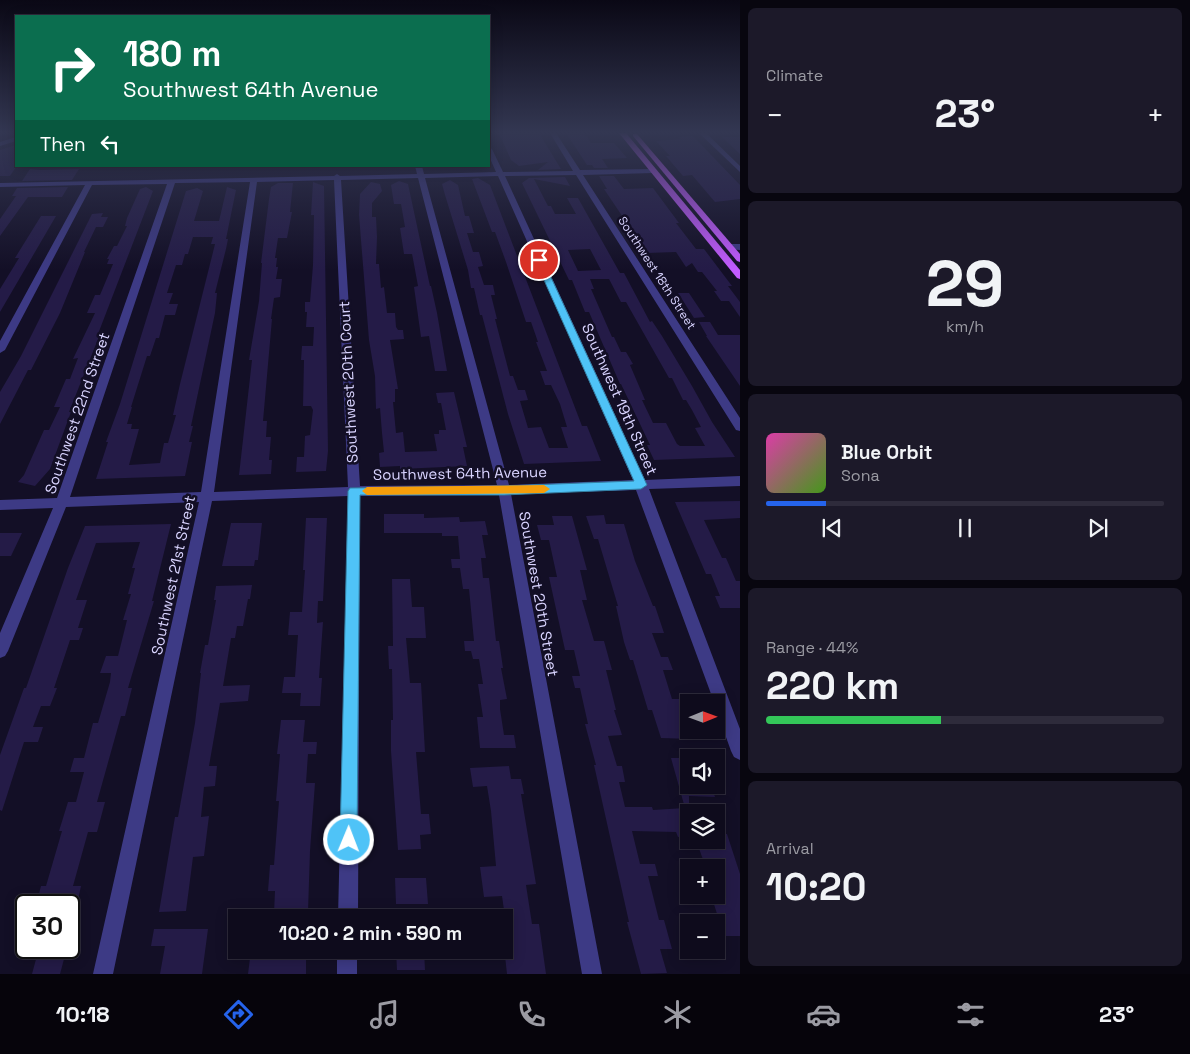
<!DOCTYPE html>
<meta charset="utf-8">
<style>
body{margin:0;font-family:"Space Grotesk",sans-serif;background:#1c1929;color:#f1f3f6;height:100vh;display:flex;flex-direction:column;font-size:19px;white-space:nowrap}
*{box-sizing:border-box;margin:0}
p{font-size:16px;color:#9b9ba3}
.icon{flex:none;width:28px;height:28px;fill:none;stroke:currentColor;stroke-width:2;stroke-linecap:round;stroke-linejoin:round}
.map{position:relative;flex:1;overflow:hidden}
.drawer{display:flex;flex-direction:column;gap:8px;padding:8px;background:#08060f;width:450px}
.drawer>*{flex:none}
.guide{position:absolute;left:15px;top:15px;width:475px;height:152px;border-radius:0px;box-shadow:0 2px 12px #0003,0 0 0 1px #2e2b3b;background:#0b6e4f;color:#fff;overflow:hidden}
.needle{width:32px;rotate:89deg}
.fabs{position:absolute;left:680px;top:694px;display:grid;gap:10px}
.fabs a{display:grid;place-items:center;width:45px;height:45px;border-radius:0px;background:#0e0b1c;box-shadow:0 2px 12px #0003,0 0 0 1px #2e2b3b;font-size:25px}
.speed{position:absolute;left:15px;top:894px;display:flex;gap:10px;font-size:25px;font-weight:700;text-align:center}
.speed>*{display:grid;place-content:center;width:65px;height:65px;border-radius:50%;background:#0e0b1c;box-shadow:0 2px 12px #0003,0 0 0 1px #2e2b3b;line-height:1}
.speed .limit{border:2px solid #111;border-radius:8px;background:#fff;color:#111}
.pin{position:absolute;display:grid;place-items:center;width:42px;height:42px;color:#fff;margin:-21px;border:2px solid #fff;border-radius:50%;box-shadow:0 1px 5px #0007}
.me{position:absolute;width:55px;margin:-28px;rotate:1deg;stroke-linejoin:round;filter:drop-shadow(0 0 4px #0008)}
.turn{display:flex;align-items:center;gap:18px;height:105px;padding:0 25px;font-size:22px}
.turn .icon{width:65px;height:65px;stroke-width:2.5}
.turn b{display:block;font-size:35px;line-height:42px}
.then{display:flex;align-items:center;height:48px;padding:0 25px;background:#0003;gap:10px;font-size:19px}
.big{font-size:38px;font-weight:800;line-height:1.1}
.drawer .widget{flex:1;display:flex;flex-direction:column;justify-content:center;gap:8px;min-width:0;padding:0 18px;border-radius:8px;background:#1c1929}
.drawer .dial{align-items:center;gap:0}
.dial b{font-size:65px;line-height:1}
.song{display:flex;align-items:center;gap:15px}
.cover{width:60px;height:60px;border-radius:8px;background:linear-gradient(135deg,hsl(320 70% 55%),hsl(100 70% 35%))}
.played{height:5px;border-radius:2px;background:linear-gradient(90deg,#2563eb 15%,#2e2b3b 15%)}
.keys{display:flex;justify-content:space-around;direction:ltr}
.heat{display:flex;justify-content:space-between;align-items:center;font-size:28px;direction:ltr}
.charge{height:8px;border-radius:4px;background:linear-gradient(90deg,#34c759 44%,#2e2b3b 0)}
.trip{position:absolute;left:228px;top:909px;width:285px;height:50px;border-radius:0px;background:#0e0b1c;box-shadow:0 2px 12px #0003,0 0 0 1px #2e2b3b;font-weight:800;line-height:50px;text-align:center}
.menu{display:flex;height:80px;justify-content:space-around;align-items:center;background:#06040b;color:#9b9ba3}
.menu .icon{width:35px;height:35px}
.menu .selected{color:#2563eb}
.menu b{font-size:22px;color:#f1f3f6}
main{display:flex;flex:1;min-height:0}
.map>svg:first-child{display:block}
.building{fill:#241b47;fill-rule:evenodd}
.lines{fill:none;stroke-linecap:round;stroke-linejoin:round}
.minor{fill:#3d3a85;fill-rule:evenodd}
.major{fill:#c25bff;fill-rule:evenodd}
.route{fill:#4fc3f7;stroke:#337fa1}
.slow{fill:#f59e0b}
.labels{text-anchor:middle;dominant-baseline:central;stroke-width:5;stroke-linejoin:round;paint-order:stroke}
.far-street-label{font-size:12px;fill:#d9d4ff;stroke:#130f26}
.street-label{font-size:15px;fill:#d9d4ff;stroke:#130f26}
</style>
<main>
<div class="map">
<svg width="740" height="974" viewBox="0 0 740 974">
<rect width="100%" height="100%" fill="#130f26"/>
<g class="building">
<polygon points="499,133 539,133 561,169 538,170 548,162 519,166 511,160"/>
<polygon points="566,133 584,133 591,143 614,143 627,158 602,159 608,168 594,168 592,165 587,165"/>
<polygon points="693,136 740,185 740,199 715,202 692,175 683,176 666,156 670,156 656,141 681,139 678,137"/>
<polygon points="722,137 740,137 740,154"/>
<polygon points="16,145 16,167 10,176 0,176 0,150"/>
<polygon points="30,169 41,170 79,169 72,180 22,181"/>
<polygon points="599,176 614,176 624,189 653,188 679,223 676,223 696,249 704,249 732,286 728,286 740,302 740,317 729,301 721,301 714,291 717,291 702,272 698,272 692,263 686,267 676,252 647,253 604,189 607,189"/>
<path d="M565,177l5,9 -36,-7 14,27h3l4,8h21l-9,-16h11l42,75h4l26,49 2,-1 10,15 30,50 20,36 23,35 -81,3 -7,-15h3l-29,-61h-1l-31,-72h-4l-13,-32h-3l-47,-97 7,-5zM590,249l11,21 -23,1 -10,-21zM590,279h19l12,23h5l43,76h3l11,22h3l6,10 9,17 -6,1 10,18h-25l-3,-2 -11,-21h-13l-11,-23h3l-15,-35 3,-1 -7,-12h-5l-7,-15h-2l-21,-48h3z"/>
<polygon points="478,178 490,185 582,426 587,426 601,461 524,464 508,414 482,315 480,315 474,288 471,288 468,270 445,195 442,184 450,180 458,185 465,216 469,216 474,233 467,233 473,252 479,252 483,266 478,267 484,285 493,285 495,295 491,295 497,319 495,319 510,376 513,376 518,390 525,390 528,400 520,401 528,428 541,427 549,448 568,448 561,427 567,427 560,404 551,385 545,385 540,371 547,371 536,342 538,342 531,322 526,322 506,262 495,232 492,232 472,179"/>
<polygon points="399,181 408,184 430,286 431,286 437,313 447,371 435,371 429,336 421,337 414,287 418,286 413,259 412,254 404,254 400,228 405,227 401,204 394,204 391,185"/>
<polygon points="313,182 324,186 328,451 326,471 296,472 297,457 304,457 305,436 310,435 313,410 311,406 303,406 304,360 301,360 302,346 313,346 314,327 306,327 307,312 305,312 305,302 310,302 313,265 314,215 311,215"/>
<polygon points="371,182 380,184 382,191 372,203 372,217 376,217 377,237 376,264 379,264 381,288 384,287 387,313 395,313 396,327 398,330 403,330 404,339 390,340 398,389 395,389 395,402 393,402 396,433 403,432 405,452 437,451 434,434 439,434 439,430 446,430 441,403 438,403 436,393 454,392 467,447 463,447 467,466 400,469 400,466 380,467 379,453 384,452 382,433 380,408 376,409 375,376 369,340 359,215 360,194"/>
<polygon points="278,183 293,183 290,212 292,212 287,238 278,238 275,258 277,258 276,267 278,267 276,279 282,279 280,297 274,298 271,319 272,319 263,421 267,421 266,437 271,437 269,460 272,460 271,474 239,475 252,360 249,360 259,301 262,263 261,263 269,199 271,187"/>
<polygon points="68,187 62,197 28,197 0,236 0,219 16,196 12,196 17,188"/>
<polygon points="146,187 153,191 98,334 100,334 69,412 71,412 50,469 35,486 18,482 24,475 44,430 49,430 60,407 54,407 66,379 70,379 78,358 73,359 95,313 87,313 95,295 100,295 113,264 107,264 109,259 107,259 114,246 117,246 127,226 125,226 127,218 140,189"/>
<path d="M227,187l9,3 -10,49h2l-2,10 -11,44h2l-2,20 -24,113h2l-4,16h3l-7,34 -89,3 12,-37h-2l14,-38 66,-213 11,-3 6,3 -9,30h25zM193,237h20l-2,7h4l-35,140 -7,31h3l-8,28h-4l-4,20 -31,2 10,-36h-8l1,-5h-5l5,-17h-1l16,-51h3l6,-18h3l6,-23h10l3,-11h-9l4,-11h-6l9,-28h6l3,-11h3z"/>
<polygon points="103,213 101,217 108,217 103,227 96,227 84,252 85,252 60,313 31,370 28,370 0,424 0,392 21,356 92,214"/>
<polygon points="41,216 56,216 0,312 0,289 19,258 15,258"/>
<polygon points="678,293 689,293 705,317 694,318"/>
<polygon points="699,322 710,322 718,335 740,335 740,386 706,336 707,336"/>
<polygon points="740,501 740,518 704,520 722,558 726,558 736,581 740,581 740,608 720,608 715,596 720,596 711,574 706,574 675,502"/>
<polygon points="384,514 424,514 424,518 459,517 460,522 485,521 488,535 482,535 486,558 481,558 483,578 489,578 496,641 499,641 503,668 501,668 507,699 500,700 500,709 504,735 514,735 516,748 480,748 477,717 483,717 478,684 483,684 479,659 473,659 471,651 465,651 464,641 474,641 469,589 463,589 460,568 452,568 451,559 460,559 458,536 442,536 442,533 384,533"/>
<polygon points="604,515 606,524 624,524 635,561 653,606 655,606 664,633 652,633 661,657 668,657 673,670 663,670 672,699 682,699 686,710 682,710 692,739 661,738 652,710 648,710 633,660 630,660 624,642 616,606 618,606 598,539 594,539 586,516"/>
<polygon points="552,516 572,516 587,570 580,570 587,600 582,600 594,641 604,641 612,670 606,670 616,710 614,710 622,735 608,736 617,766 622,766 625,782 619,782 625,807 652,807 653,810 685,808 671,758 689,758 689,785 711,785 715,797 689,796 689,836 678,837 676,832 632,831 640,864 655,864 658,876 648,876 659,920 664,920 672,949 660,949 667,973 641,974 627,922 629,922 594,765 596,765 585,724 588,724 580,688 575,688 572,676 580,676 574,650 565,650 549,577 557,577 549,540 541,540 537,525 554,525"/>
<polygon points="306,518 327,518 323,601 318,601 317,623 323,622 319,678 322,678 320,706 300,706 301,693 282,693 284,677 295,677 298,635 288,635 290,612 302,612 305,570 303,570"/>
<polygon points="231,523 262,523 258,560 255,560 254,566 222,566"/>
<polygon points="171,524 152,601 154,601 128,688 132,688 125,716 121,716 97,802 105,802 97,832 88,832 73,886 81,886 77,905 36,905 41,886 46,886 62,831 59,831 68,802 76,802 84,772 70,772 74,758 84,758 93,723 98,723 110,682 111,673 100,673 106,656 118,656 127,620 123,620 131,594 128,594 135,568 132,568 140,542 96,543 76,600 87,600 78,628 83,628 79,640 70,640 54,688 57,688 50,706 41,706 33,727 43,727 38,742 24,742 2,811 0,810 0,755 14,716 24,688 26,688 68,568 85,526"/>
<polygon points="0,533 22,533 11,556 0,556"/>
<polygon points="392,579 410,579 412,607 424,607 426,638 406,638 410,683 421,683 425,752 416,752 421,814 429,814 431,834 420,835 421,849 398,850 391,751 391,720 393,720 392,669 389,669 388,646 393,646"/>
<polygon points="252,585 250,599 248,599 243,626 237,626 235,638 231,638 223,686 250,685 248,701 220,703 209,766 217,766 215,786 204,787 201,817 209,816 204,856 193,857 186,911 159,912 175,817 178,817 195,723 201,673 200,673 205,645 208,645 216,600 214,600 216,586"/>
<polygon points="281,720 305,720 303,742 317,742 316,754 308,754 306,783 315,783 310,851 308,912 274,913 275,891 268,891 270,865 274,865 279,801 276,801 280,754 277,754"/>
<polygon points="509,766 511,779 521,779 524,794 521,794 536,884 526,885 532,924 539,924 546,974 507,974 504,947 504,924 506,924 502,896 484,897 480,867 496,866 491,811 487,786 473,787 470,768"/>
<polygon points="716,834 727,834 740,874 740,936 716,936 716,920 719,920 711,895 716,895 716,868 706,868 696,840 716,840"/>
<polygon points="395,878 426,878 428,904 396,904"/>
<polygon points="154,929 208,929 202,974 160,974 165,946 151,946"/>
<polygon points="39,948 67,948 60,974 32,974"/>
<polygon points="251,950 294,950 293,958 306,958 306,974 248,974"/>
<polygon points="396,950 424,950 425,970 397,970"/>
</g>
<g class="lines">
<g class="minor">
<path d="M550,133h6l24,37 73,-1 4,2 -4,2 -70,2 157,243v13l-4,-1 -160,-255 -71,1 140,304 95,-4v10l-91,3 91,240v31l-6,-3 -3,-6 -15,-42v-7h-2l-78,-212 -125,4 91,480h-20l-83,-479 -139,1 -2,422h-20l10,-422 -136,5 -99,473h-20l106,-472 -133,5 -58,144 -3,5 -5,2v-25l53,-125 -53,2v-10l57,-2 110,-314 -75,1 -87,165 -5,3v-12l85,-156 -85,2v-4l334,-7 3,-2 3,2 77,-2 -2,-8h7l2,8 72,-2 -7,-16v-9l3,2 11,23 70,-1zM498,176l135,304 -124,5 -84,-307zM418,178l79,307 -137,1 -19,-306zM334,180l14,307 -134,5 43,-310zM250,182l-49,310 -131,5 105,-314z"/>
<polygon points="699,133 706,133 740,166 740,172"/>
<polygon points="16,137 16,141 0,146 0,142"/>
<polygon points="730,244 740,244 740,250 727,249 726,247"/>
<rect x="337" y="950" width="20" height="24"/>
</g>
<g class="major">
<polygon points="619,133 626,133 740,270 740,279 737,278"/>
<polygon points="633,134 637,134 740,254 740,262 737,261 633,136"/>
</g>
</g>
<linearGradient id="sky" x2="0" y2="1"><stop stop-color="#0a0815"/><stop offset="0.49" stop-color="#333752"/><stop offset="1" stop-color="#333752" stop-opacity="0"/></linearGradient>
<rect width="740" height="270" fill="url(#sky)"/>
<polygon class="route" points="539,258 543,260 647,485 641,489 504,495 360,495 357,840 355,846 349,848 343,846 340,840 348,491 350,488 504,486 634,481 535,260"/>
<polygon class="slow" points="544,485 550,489 544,493 367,495 362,491 367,487"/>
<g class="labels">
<g class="far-street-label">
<text transform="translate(657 273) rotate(57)">Southwest 18th Street</text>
</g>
<g class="street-label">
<text transform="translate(348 382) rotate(-93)">Southwest 20th Court</text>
<text transform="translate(620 399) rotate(66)">Southwest 19th Street</text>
<text transform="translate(77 413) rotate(-71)">Southwest 22nd Street</text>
<text transform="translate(460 473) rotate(-1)">Southwest 64th Avenue</text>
<text transform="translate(173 575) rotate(-78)">Southwest 21st Street</text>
<text transform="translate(539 594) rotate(80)">Southwest 20th Street</text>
</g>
</g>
</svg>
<div class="fabs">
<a><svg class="needle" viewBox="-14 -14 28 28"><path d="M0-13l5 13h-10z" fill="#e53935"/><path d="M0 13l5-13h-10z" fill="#9b9ba3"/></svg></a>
<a><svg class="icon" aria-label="sound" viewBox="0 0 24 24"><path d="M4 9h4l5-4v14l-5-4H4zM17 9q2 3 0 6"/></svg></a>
<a><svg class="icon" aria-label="layers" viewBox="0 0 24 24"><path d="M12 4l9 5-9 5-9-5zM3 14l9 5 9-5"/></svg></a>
<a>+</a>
<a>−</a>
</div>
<div class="speed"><div class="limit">30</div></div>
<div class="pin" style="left:539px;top:260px;background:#d93025"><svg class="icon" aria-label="arrive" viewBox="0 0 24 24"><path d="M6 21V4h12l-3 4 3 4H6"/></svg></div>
<svg class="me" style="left:349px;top:840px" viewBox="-20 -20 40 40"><circle r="17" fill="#4fc3f7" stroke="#fff" stroke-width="3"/><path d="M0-11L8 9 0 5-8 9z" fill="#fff"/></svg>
<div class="trip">10:20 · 2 min · 590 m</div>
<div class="guide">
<div class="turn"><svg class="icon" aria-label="right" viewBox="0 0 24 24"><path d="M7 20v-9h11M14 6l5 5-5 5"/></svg><div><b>180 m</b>Southwest 64th Avenue</div></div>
<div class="then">Then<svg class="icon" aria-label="left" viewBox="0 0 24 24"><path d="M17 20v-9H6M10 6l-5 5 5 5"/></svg></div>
</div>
</div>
<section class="drawer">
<div class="widget"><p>Climate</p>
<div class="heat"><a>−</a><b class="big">23°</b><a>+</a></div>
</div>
<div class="widget dial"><b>29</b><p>km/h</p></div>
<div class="widget">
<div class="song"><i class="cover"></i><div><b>Blue Orbit</b><p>Sona</p></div></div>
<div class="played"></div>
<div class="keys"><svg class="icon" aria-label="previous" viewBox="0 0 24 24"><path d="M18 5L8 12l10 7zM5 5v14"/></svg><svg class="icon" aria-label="pause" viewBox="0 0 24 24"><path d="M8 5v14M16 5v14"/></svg><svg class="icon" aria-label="next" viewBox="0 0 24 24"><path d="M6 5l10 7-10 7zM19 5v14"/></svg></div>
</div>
<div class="widget"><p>Range · 44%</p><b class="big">220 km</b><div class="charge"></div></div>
<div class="widget"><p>Arrival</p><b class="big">10:20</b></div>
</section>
</main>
<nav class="menu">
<b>10:18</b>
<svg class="icon selected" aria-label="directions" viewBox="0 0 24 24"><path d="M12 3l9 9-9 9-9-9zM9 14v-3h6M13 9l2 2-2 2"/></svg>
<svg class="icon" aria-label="music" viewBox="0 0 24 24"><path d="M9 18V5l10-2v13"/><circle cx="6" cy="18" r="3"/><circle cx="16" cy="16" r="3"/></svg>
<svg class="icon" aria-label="phone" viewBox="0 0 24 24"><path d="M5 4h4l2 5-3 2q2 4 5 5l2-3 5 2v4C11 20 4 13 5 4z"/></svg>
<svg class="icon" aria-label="climate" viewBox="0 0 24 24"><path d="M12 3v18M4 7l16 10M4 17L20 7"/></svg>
<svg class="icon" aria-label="car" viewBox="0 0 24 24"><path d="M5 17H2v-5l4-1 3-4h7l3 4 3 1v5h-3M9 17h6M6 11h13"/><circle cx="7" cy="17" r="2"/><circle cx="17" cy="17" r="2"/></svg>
<svg class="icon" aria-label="filters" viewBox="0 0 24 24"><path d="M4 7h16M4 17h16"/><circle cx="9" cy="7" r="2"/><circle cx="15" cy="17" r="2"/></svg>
<b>23°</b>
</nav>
